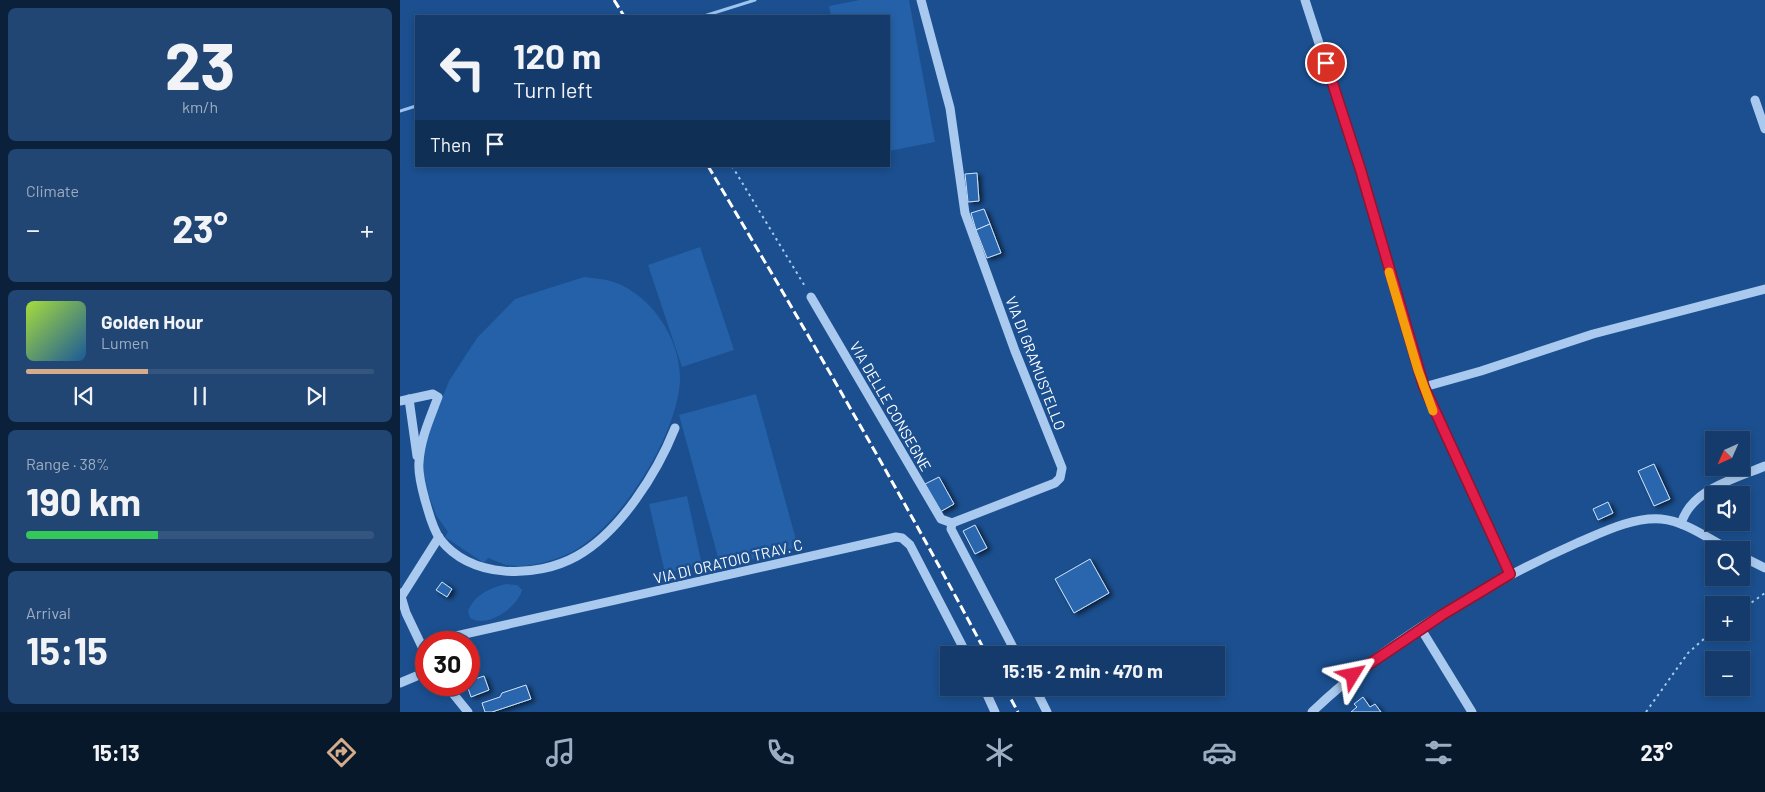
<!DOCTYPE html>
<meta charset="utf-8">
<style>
body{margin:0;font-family:Barlow,sans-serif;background:#214673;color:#f1f3f6;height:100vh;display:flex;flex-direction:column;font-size:19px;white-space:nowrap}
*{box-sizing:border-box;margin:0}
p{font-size:16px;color:#9dadc1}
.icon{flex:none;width:28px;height:28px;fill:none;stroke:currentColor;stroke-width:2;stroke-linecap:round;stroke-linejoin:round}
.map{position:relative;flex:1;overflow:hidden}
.drawer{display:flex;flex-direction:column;gap:8px;padding:8px;background:#0b203b;width:400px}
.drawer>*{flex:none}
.guide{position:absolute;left:15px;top:15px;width:475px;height:152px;border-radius:0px;box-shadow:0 2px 8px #0003,0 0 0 1px #33557e;background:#143b6b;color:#f1f3f6;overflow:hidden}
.needle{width:32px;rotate:225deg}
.buttons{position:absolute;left:1305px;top:431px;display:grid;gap:10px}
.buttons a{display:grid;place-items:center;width:45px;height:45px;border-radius:0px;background:#143b6b;box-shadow:0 2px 8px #0003,0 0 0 1px #33557e;font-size:25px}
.speed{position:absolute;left:15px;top:631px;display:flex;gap:10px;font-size:25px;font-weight:700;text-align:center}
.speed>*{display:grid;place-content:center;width:65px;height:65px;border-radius:50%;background:#143b6b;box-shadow:0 2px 8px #0003,0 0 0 1px #33557e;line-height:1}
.speed .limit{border:8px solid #d22;background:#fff;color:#111}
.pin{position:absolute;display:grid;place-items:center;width:42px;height:42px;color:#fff;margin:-21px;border:2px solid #fff;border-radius:50%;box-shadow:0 1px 5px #0007}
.me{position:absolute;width:55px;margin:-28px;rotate:55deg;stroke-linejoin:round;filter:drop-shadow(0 0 4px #0008)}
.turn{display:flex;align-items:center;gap:18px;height:105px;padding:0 15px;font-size:22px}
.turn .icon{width:65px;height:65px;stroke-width:2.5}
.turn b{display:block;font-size:35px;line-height:42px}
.then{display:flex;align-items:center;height:48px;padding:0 15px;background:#0003;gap:10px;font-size:19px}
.big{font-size:38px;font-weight:700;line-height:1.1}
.drawer .card{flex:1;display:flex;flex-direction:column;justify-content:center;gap:8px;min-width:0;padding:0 18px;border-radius:8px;background:#214673}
.drawer .dial{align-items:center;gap:0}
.dial b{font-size:65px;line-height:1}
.song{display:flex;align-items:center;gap:15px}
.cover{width:60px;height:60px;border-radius:8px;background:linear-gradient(135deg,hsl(80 70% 55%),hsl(210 70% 35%))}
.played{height:5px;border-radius:2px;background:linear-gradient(90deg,#d6ab8b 35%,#33557e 35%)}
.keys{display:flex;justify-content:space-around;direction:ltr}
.heat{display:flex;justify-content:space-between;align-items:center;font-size:28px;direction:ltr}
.charge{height:8px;border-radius:4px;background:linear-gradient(90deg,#34c759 38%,#33557e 0)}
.trip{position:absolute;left:540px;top:646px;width:285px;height:50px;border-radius:0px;background:#143b6b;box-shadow:0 2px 8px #0003,0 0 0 1px #33557e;font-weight:700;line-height:50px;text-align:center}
.tabs{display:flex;height:80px;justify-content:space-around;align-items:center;background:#08182b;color:#9dadc1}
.tabs .icon{width:35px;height:35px}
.tabs .current{color:#d6ab8b}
.tabs b{font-size:22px;color:#f1f3f6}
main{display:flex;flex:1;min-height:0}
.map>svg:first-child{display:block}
.green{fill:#2461a8}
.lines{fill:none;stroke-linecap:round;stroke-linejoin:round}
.stream{stroke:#9cc4f0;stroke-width:3}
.building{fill:#2a66ad;stroke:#cfe3fa;filter:url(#shadow)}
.path{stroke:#a9c9ee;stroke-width:2;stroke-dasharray:2.5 4;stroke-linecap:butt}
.minor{stroke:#a9c9ee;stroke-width:9}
.rail{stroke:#fff;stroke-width:3;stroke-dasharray:9 4;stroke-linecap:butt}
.route-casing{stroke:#92132f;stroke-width:12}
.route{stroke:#e11d48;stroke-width:9}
.slow{stroke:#f59e0b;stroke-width:9}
.labels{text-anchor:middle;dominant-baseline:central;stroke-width:5;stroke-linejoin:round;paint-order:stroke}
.street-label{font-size:15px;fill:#fff;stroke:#1b4f8f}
</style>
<main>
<section class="drawer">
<div class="card dial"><b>23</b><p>km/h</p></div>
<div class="card"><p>Climate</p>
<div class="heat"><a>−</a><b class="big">23°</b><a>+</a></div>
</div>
<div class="card">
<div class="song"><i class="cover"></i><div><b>Golden Hour</b><p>Lumen</p></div></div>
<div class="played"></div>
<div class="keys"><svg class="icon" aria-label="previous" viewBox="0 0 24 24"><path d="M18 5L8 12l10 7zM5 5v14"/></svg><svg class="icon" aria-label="pause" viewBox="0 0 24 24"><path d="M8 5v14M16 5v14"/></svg><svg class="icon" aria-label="next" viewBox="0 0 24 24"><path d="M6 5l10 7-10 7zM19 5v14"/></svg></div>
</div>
<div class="card"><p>Range · 38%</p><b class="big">190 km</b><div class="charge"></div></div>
<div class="card"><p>Arrival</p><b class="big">15:15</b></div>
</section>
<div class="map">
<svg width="1365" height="712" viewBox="0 0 1365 712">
<defs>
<filter id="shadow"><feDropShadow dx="3.5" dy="2" stdDeviation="2.5" flood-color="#0009"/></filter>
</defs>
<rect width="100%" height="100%" fill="#1b4f8f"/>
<g class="green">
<polygon points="460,0 509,0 535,142 489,151 489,16 431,16 429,6"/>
<polygon points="300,247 334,350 282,367 248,265"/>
<path d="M184,277c8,1 16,2 23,3 42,10 74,58 73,100 -2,54 -60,147 -108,172 -18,9 -46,17 -66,13 -6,-2 -12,-5 -18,-7l-4,5 -39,-26 3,-5 -12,-17 -7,-19 -5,-22 -1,-18 3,-18 23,-57 28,-43 38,-39z"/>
<polygon points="356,394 398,547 321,568 279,415"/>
<polygon points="287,496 302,565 265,573 249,504"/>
<path d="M106,584l11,1 5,5c-5,18 -35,39 -52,28l-2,-7c6,-16 22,-23 38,-27z"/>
</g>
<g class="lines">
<g class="stream">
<polyline points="304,16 355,0"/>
<polyline points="0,111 16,106"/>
</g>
</g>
<g class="building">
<polygon points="577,173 579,201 568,202 565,174"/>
<polygon points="584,209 590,224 576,230 571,213"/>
<polygon points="590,224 601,253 587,258 576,230"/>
<polygon points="1254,464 1270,499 1254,506 1238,471"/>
<polygon points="539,477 554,504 540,512 525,484"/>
<polygon points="1208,502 1213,513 1198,520 1193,509"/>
<polygon points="575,525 587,548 575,554 563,531"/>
<polygon points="690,559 709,593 674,613 655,579"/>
<polygon points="42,582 52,589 47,597 36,590"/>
<polygon points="84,676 89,690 71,697 67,685 69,681"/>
<polygon points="126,685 131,699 92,712 85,712 82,703 100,697 102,693"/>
<polygon points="963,697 970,707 975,704 981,712 951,712 957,707 954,704"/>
</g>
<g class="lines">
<g class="path">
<polyline points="332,166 406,288"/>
<polyline points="1341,610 1365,593"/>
<polyline points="1246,712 1288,653 1314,630"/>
</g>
<g class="minor">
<polyline points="521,0 550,108 565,213 615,351 662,468 660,478 655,483 552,523 551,529 617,655"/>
<polyline points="905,0 959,167 1024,387 1110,574"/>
<polyline points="1355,100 1365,129"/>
<polyline points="411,297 541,519 552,523"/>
<polyline points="1024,387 1081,371 1193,334 1365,289"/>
<polyline points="9,399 17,456"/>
<path d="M0,401l33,-7 5,3c-8,21 -18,43 -19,66 -1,11 3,26 6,37 4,13 7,28 15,39 31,40 96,40 137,17 43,-24 80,-83 98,-128"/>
<path d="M1281,524c10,-35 54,-45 84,-58"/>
<polyline points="1341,556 1365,568"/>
<polyline points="0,593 6,613 26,655"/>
<polyline points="1,597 39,537"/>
<polyline points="1021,629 1072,712"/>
<polyline points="29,642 496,537 502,538 510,545 567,655"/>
<polyline points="0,683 26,672"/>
<polyline points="46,685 68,712"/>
<polyline points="584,688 595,712"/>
<polyline points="635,688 647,712"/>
<path d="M912,712c73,-70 173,-128 265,-169 26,-11 55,-26 84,-24 24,2 48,20 69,31"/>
</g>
<g class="rail">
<polyline points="214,0 224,16"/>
<path d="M308,166c96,161 191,323 279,489"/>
<polyline points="605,688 618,712"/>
</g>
</g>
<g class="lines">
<defs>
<polyline id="route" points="926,63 960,168 1024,387 1110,574 1042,615 953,675"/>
</defs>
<use href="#route" class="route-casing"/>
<use href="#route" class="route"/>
<polyline class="slow" points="989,272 1018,370 1033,411"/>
</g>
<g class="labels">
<g class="street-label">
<text transform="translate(636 363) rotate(69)">VIA DI GRAMUSTELLO</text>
<text transform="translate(491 406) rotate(60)">VIA DELLE CONSEGNE</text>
<text transform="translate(328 561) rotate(-13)">VIA DI ORATOIO TRAV. C</text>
</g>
</g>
</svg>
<div class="buttons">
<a><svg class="needle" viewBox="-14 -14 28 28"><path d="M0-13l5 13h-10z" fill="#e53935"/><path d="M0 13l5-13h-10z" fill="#9dadc1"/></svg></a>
<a><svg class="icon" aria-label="sound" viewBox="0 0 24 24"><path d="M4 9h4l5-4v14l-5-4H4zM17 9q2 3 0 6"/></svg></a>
<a><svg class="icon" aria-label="search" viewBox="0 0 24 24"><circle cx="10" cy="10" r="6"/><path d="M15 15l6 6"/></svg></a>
<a>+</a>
<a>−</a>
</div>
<div class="speed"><div class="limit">30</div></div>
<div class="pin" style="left:926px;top:63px;background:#d93025"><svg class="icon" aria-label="arrive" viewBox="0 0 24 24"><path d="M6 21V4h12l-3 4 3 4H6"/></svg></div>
<svg class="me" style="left:953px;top:675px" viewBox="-20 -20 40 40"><path d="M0-17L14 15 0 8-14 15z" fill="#e11d48" stroke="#fff" stroke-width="4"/></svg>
<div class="trip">15:15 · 2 min · 470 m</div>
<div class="guide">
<div class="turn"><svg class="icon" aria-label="left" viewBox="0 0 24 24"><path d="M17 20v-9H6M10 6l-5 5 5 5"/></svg><div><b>120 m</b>Turn left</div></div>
<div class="then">Then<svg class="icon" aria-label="arrive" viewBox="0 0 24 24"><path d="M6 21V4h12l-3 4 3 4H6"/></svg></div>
</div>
</div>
</main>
<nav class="tabs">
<b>15:13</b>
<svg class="icon current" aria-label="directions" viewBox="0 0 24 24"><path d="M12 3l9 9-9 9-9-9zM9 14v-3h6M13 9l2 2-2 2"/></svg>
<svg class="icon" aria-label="music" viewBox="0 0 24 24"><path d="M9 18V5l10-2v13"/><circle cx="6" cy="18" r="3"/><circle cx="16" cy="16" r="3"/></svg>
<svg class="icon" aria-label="phone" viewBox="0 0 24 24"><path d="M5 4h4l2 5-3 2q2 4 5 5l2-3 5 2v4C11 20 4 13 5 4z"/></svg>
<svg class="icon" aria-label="climate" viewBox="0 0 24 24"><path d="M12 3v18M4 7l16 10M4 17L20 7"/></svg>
<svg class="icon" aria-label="car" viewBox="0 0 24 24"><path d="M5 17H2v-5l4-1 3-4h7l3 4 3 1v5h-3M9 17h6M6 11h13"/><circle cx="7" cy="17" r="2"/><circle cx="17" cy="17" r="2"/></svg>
<svg class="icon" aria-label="filters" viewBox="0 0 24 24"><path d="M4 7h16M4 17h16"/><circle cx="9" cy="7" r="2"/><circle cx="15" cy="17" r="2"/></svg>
<b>23°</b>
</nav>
